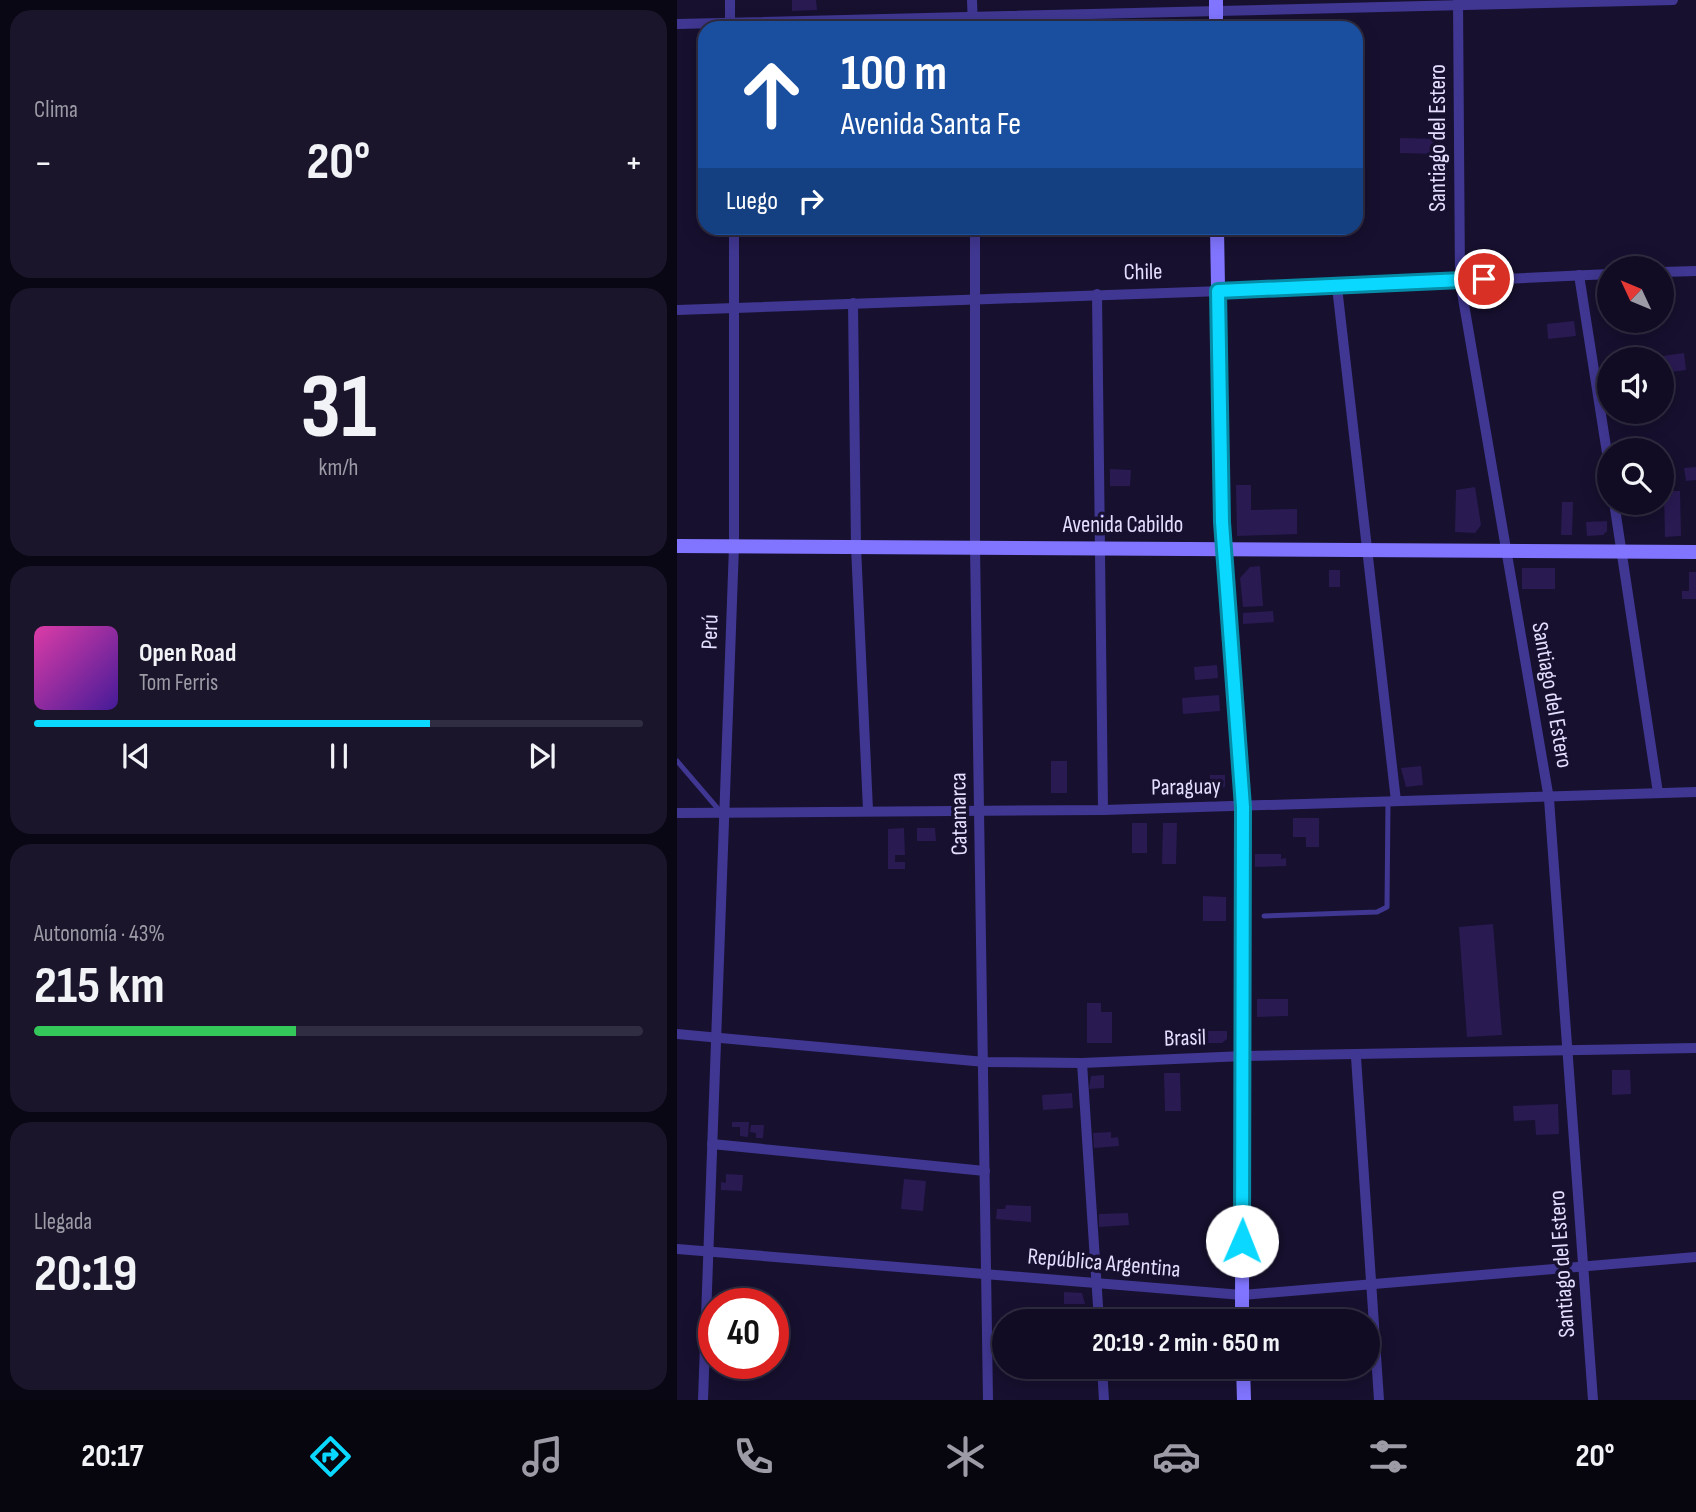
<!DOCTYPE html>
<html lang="es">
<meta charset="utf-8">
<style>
body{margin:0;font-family:"Sofia Sans Condensed",sans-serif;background:#1a152b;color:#f1f3f6;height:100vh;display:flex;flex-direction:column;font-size:26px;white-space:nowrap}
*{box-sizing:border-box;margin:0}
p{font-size:23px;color:#9c9ba6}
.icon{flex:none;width:38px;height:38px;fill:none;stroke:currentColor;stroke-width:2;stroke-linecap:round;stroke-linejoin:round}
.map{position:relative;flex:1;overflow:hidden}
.panel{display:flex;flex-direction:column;gap:10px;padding:10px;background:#090713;width:677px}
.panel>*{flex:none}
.guide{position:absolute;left:21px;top:21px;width:665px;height:214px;border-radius:21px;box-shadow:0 4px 18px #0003,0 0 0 2px #302c41;background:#1a4fa0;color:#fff;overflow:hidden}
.needle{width:46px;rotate:314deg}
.controls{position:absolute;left:920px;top:256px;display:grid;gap:14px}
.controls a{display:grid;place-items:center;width:77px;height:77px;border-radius:50%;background:#110c23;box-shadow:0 4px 18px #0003,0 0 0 2px #302c41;font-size:35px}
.speed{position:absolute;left:21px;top:1288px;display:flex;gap:14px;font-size:35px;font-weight:700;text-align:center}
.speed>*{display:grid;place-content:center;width:91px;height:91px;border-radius:50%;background:#110c23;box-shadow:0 4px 18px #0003,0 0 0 2px #302c41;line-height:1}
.speed .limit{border:10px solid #d22;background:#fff;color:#111}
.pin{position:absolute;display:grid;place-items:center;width:60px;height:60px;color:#fff;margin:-30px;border:4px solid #fff;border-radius:50%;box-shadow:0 2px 7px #0007}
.me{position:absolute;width:77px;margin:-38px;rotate:1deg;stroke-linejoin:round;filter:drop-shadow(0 0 5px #0008)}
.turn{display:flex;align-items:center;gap:24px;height:147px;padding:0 28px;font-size:32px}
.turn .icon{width:91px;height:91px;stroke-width:2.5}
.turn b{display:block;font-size:49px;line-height:60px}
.then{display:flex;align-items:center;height:66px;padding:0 28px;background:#0003;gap:14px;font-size:26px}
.big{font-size:52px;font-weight:700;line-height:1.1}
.panel .widget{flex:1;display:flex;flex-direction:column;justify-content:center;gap:10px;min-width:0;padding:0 24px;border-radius:21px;background:#1a152b}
.panel .dial{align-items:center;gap:0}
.dial b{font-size:91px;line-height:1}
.song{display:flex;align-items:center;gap:21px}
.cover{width:84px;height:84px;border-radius:10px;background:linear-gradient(135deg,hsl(320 70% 55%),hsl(260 70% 35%))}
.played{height:7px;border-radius:4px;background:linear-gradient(90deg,#0ad8ff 65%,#302c41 65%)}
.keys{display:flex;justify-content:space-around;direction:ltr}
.heat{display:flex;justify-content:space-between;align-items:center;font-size:38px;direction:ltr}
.charge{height:10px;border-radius:5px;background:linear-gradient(90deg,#34c759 43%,#302c41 0)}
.trip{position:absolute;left:315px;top:1309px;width:388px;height:70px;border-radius:35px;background:#110c23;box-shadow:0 4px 18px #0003,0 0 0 2px #302c41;font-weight:700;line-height:70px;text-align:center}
.dock{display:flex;height:112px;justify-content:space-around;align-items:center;background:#07050e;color:#9c9ba6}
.dock .icon{width:49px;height:49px}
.dock .active{color:#0ad8ff}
.dock b{font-size:32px;color:#f1f3f6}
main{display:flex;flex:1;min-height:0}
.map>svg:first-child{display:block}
.building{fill:#291a52}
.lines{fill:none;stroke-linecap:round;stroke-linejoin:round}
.lane{stroke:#403792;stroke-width:5}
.street{stroke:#403792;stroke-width:10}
.secondary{stroke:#8175ff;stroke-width:14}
.route-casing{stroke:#068ca6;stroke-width:18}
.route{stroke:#0ad8ff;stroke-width:12}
.labels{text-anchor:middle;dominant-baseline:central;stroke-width:7;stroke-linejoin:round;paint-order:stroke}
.street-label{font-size:23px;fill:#e4deff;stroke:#17102f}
</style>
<main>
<section class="panel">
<div class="widget"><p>Clima</p>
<div class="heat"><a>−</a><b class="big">20°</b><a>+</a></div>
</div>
<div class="widget dial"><b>31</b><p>km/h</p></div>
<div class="widget">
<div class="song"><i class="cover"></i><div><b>Open Road</b><p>Tom Ferris</p></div></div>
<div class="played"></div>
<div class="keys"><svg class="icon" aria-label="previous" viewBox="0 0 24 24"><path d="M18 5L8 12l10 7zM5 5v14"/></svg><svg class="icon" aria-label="pause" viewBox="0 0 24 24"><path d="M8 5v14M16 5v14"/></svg><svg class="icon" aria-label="next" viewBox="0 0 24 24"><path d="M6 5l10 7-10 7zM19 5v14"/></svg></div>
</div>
<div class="widget"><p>Autonomía · 43%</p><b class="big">215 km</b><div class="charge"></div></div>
<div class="widget"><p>Llegada</p><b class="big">20:19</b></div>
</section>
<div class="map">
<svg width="1019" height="1400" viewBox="0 0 1019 1400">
<rect width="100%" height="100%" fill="#17102f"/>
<g class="building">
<polygon points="115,0 139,0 140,10 115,11"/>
<polygon points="723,138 762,139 762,154 723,153"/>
<polygon points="897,321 899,336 871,339 870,324"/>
<polygon points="1007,353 1009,370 985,373 985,359 979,357"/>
<polygon points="1019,467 1019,480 1009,481 1007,468"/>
<polygon points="433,469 454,470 453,486 433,486"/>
<polygon points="559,485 574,485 574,510 620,509 620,534 560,536"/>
<polygon points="798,487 804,525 798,533 778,532 779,490"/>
<polygon points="987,491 1003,491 1004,536 988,537"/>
<polygon points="885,502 896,502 895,535 884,535"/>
<polygon points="930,521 930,531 926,535 910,536 909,522"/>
<polygon points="583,566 586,606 566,607 563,578 573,567"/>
<rect x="845" y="568" width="33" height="21"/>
<rect x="652" y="570" width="11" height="17"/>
<polygon points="1012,572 1019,572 1019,599 1005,599 1005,591 1012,591"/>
<polygon points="596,611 597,622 566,624 566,613"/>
<polygon points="540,665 541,678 518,680 517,667"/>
<polygon points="542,695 543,711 506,714 505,698"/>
<rect x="374" y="761" width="16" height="32"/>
<polygon points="744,766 746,785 729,787 724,768"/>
<polygon points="533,775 548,775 548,787 533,790"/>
<polygon points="616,818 642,818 642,847 629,847 629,837 616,837"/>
<rect x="455" y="823" width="15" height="30"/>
<polygon points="486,823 500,823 499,864 485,864"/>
<polygon points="227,828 228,855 218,855 218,862 228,862 228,869 211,869 211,829"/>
<polygon points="240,828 258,828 259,841 240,841"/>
<polygon points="578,854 604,854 604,859 609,858 609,866 578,867"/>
<polygon points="526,896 549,897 549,921 526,921"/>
<polygon points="816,924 825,1035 790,1037 782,927"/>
<polygon points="580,999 611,999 611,1016 580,1017"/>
<polygon points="410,1003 424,1003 424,1012 435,1012 435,1043 410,1043"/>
<polygon points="530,1031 550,1031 550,1039 545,1043 530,1043"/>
<polygon points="935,1070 953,1070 954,1094 935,1095"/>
<polygon points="487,1073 503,1073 504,1111 488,1111"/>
<polygon points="427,1075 427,1088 412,1089 414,1076"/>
<polygon points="395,1093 396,1108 366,1110 365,1095"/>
<polygon points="881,1104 882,1134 859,1135 858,1120 837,1121 836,1106"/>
<polygon points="55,1122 72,1122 71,1137 63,1136 63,1127 55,1127"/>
<polygon points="74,1125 87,1125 86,1138 79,1138 79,1133 73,1132"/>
<polygon points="434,1132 434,1138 441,1137 442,1146 417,1148 416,1133"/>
<polygon points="49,1174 66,1175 65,1191 44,1190 44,1182 49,1183"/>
<polygon points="227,1179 249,1181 246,1211 224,1209"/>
<polygon points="329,1205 354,1206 354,1222 319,1219 320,1209 328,1209"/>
<polygon points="451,1213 452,1225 422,1227 422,1214"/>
<polygon points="387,1292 405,1293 408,1304 387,1304"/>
<polygon points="584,1367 626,1367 627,1377 585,1381"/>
</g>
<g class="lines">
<g class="lane">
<polyline points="0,761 42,810"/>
<polyline points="587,916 700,912 710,907 711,802"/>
</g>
<g class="street">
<polyline points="53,0 53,28"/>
<polyline points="295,0 296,28"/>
<polyline points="781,0 783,281 872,799 916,1400"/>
<polyline points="0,24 996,0"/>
<polyline points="298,228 298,547 311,1400"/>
<polyline points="985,272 1019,271"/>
<polyline points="902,275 933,472"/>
<polyline points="660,287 719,801"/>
<polyline points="420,294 426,810"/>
<polyline points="176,303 179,547 191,810"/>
<polyline points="0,310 660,287 933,274"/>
<polyline points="937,502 981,793"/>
<polyline points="0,813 426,810 1019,792"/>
<polyline points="0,1034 308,1062 405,1063 567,1056 1019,1048"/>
<polyline points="679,1057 702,1400"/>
<polyline points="405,1063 422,1321"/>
<polyline points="35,1144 308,1171"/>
<polyline points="0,1249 565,1295 1019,1257"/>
<polyline points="425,1367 427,1400"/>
<polyline points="26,1400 57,546 57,228"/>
</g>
<g class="secondary">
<polyline points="539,0 539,28"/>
<polyline points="540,228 545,522 566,807 565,1321"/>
<polyline points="0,546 1019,552"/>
<polyline points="566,1367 567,1400"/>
</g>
</g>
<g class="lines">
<defs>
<polyline id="route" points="565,1241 566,807 545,522 541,291 807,279"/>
</defs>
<use href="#route" class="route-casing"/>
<use href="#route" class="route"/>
</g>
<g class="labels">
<g class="street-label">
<text transform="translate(761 138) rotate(-90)">Santiago del Estero</text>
<text transform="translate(466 272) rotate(-1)">Chile</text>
<text x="446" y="525">Avenida Cabildo</text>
<text transform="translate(33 632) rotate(-88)">Perú</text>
<text transform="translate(875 695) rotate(80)">Santiago del Estero</text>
<text transform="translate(509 787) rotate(-1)">Paraguay</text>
<text transform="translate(282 814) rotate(-91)">Catamarca</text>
<text transform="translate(508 1038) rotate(-2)">Brasil</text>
<text transform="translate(427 1263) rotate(5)">República Argentina</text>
<text transform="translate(885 1264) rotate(-94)">Santiago del Estero</text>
</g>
</g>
</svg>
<div class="controls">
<a><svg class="needle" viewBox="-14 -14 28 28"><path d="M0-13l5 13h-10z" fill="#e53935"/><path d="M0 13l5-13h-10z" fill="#9c9ba6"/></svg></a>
<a><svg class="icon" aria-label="sound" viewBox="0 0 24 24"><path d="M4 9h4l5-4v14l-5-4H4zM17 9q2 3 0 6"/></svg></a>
<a><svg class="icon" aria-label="search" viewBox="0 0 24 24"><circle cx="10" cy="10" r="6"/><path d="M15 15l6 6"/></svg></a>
</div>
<div class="speed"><div class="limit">40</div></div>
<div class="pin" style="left:807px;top:279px;background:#d93025"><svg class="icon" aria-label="arrive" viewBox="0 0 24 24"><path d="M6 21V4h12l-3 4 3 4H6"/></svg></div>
<svg class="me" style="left:565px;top:1241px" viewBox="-20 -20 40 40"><circle r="19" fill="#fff"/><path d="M0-13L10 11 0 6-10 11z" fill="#0ad8ff"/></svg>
<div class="trip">20:19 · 2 min · 650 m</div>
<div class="guide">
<div class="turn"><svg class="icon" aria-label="ahead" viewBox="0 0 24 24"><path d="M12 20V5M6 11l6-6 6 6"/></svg><div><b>100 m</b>Avenida Santa Fe</div></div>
<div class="then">Luego<svg class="icon" aria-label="right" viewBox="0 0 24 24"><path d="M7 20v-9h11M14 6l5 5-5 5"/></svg></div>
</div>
</div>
</main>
<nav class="dock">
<b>20:17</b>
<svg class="icon active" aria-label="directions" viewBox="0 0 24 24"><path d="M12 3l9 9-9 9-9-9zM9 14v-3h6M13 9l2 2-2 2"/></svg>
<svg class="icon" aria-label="music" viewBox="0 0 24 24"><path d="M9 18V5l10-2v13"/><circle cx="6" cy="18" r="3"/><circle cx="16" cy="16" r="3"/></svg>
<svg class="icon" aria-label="phone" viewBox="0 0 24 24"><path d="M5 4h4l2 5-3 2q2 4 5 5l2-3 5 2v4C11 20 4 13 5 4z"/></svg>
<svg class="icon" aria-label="climate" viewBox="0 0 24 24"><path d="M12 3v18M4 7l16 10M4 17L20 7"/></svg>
<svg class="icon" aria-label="car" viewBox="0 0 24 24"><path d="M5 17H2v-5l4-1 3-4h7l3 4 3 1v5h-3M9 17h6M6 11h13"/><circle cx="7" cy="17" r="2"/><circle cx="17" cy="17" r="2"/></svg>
<svg class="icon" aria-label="filters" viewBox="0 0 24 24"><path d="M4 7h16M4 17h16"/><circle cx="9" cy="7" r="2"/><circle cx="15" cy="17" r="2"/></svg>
<b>20°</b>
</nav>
